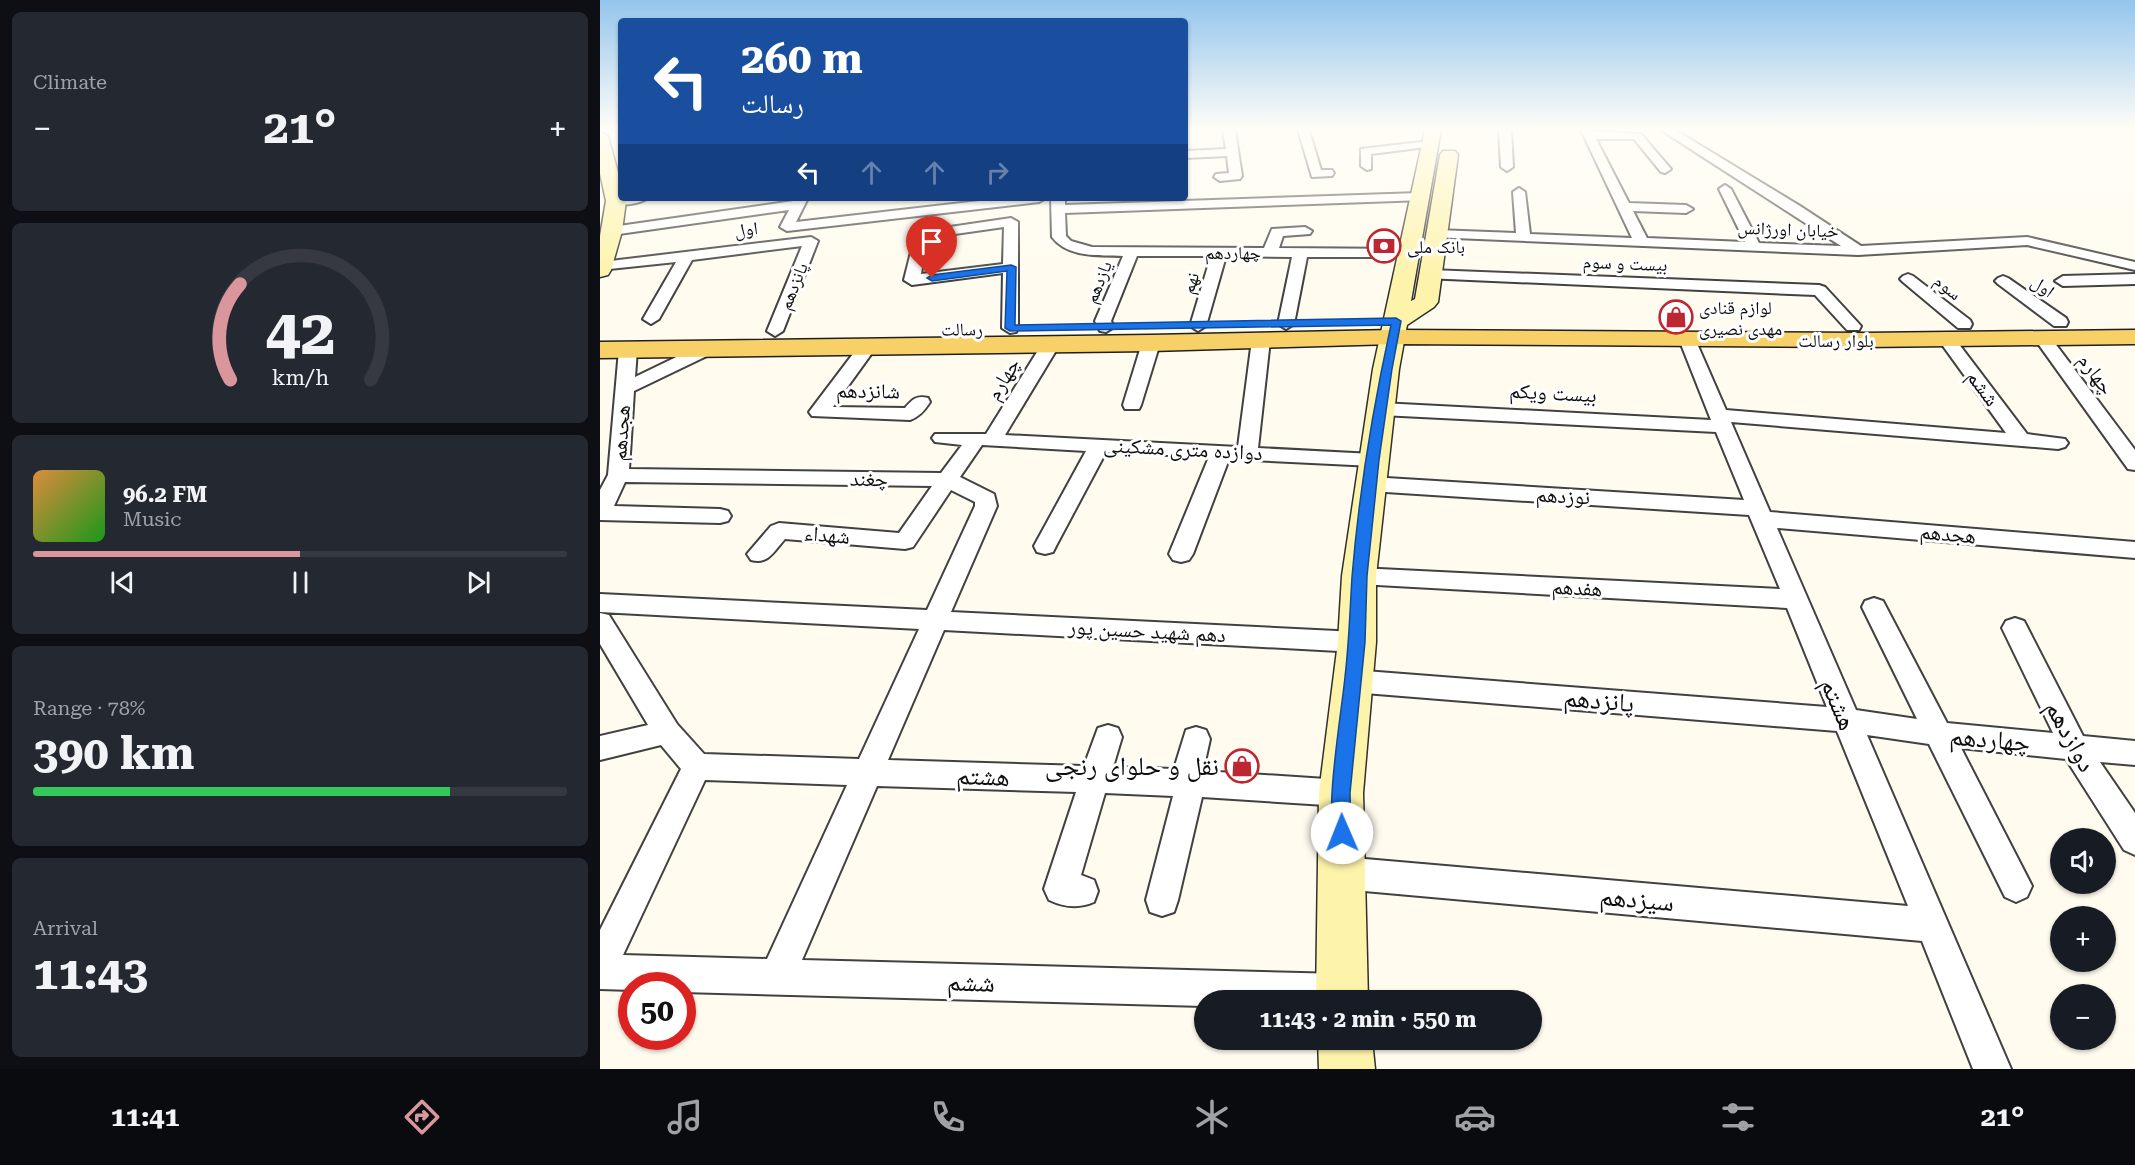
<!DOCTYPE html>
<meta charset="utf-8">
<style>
body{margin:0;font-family:"Roboto Serif","Noto Naskh Arabic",serif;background:#242831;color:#f1f3f6;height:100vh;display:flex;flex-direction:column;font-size:22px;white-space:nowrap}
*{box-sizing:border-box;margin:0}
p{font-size:20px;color:#9ea1a6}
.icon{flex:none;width:33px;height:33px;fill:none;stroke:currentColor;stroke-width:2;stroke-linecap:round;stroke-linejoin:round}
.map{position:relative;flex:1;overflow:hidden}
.panel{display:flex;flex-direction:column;gap:12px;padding:12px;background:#0d0f14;width:600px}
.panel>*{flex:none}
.hud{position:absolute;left:18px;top:18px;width:570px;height:183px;border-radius:6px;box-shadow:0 2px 4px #0004;background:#1a4fa0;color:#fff;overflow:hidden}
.fabs{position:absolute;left:1450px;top:828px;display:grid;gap:12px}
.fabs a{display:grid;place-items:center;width:66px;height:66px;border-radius:50%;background:#171b24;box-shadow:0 2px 4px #0004;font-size:30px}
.speed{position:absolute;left:18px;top:972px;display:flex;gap:12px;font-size:30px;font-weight:700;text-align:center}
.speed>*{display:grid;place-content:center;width:78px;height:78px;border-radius:50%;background:#171b24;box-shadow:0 2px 4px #0004;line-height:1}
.speed .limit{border:9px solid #d22;background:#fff;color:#111}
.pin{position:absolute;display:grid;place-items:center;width:51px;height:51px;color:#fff;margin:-62px -26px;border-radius:50% 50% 50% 0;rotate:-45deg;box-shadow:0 0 6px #0007}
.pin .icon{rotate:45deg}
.me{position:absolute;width:66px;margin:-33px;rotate:359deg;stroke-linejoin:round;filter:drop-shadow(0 0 4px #0008)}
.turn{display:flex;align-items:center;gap:21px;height:126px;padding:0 24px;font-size:27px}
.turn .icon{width:78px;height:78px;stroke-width:2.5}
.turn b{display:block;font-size:42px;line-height:51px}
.lanes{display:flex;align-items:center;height:57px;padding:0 24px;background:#0003;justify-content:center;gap:30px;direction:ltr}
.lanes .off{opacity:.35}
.big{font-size:45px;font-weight:700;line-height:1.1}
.panel .widget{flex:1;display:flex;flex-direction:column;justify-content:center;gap:9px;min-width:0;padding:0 21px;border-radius:9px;background:#242831}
.panel .dial{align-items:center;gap:0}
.dial svg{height:156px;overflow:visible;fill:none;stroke:#363941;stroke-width:7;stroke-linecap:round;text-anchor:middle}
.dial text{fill:#f1f3f6;stroke:none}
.song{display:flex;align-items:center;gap:18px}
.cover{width:72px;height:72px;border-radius:9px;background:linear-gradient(135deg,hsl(30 70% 55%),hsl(120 70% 35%))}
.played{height:6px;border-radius:3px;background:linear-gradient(90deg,#d9979d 50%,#363941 50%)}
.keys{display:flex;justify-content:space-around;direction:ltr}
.heat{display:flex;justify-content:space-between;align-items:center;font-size:33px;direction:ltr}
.charge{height:9px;border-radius:4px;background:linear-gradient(90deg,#34c759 78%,#363941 0)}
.trip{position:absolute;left:594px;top:990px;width:348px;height:60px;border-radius:30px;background:#171b24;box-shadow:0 2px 4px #0004;font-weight:700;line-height:60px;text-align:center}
.menu{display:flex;height:96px;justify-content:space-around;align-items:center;background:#090b0e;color:#9ea1a6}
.menu .icon{width:42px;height:42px}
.menu .active{color:#d9979d}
.menu b{font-size:27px;color:#f1f3f6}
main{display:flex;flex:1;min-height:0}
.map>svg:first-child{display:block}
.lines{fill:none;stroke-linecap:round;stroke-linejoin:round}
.street-casing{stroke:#414141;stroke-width:4}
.secondary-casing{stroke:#303030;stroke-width:3}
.primary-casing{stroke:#1f1f1f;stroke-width:3}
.street{fill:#fff;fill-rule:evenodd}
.secondary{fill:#fef3aa;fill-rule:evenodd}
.primary{fill:#f7d167;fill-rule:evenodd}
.route{fill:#1a73e8;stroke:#114b97;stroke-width:1.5}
.labels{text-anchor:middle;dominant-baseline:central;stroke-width:6;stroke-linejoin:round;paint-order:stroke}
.far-street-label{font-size:18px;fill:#0e0e0e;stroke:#fff}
.far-poi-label{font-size:18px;fill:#0e0e0e;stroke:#fff;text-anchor:start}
.street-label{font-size:21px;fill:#0e0e0e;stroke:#fff}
.near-street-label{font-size:26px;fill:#0e0e0e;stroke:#fff}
.near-poi-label{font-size:26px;fill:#0e0e0e;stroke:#fff;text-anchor:end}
</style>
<main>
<section class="panel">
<div class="widget"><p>Climate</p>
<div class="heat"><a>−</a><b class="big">21°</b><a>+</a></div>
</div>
<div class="widget dial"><svg viewBox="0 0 100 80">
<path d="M14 69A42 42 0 1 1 86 69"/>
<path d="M14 69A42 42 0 0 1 19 20" stroke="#d9979d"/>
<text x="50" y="56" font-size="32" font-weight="700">42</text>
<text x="50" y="72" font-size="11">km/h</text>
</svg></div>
<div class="widget">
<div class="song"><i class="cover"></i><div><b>96.2 FM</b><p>Music</p></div></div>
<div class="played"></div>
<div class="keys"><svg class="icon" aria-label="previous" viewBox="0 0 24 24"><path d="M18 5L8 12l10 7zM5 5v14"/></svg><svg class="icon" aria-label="pause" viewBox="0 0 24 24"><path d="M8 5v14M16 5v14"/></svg><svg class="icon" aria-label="next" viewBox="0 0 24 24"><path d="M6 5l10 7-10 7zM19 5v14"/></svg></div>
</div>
<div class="widget"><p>Range · 78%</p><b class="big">390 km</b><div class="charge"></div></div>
<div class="widget"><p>Arrival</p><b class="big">11:43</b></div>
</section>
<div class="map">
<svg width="1535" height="1069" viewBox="0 0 1535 1069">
<rect width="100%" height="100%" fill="#fffbee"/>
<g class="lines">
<defs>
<g id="street">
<polygon points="623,130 635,130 642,176 640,179 620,181 614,177 616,174 629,173 627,156 585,158 586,151 626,149"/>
<polygon points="698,130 709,130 721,170 732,170 734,173 732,176 712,177"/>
<polygon points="899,130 911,130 913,167 907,171 901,167"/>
<polygon points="981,130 1041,134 1071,169 1065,173 1061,172 1034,139 996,139 1029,203 1086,205 1093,209 1086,213 1033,211 1047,238 1145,242 1119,189 1125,185 1131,189 1159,243 1241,246 1061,130 1075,130 1200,206 1261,246 1427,237 1535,262 1535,270 1427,245 1258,255 831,237 829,234 836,230 916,233 913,192 919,188 925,192 930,234 1032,238"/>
<polygon points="830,141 836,144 834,146 771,154 771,169 767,170 761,166 761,149"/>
<path d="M819,193l7,4 -2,3 -359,13 1,23 5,5 21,6 172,1 8,-19 33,-2 7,4 -2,3 -27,2 -4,12 128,1 7,4 -7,4h-100l-13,67 -8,5 -8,-5 14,-67 -66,-1 -20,70 -8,5 -8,-5 21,-70h-74l-26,65 3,6 -8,5 -6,-1 -5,-10 28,-65c-24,-1 -55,2 -71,-19l-1,-39h14v7z"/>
<path d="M21,196v2h27c-8,6 -31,10 -39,3l2,-3z"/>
<polygon points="194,198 208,198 196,222 405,198 446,198 439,202 187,231 180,227 189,210 12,235 5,231 12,227 193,201"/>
<path d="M411,218l7,4v106l-2,4 -6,1 -8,-5 1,-55 -91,12 -8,-5 12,-48zM404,227l-1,37 -82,10 6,-36z"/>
<polygon points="211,237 218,241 183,331 175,336 167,331 202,246 92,260 59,319 51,324 43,319 76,262 0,270 0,262 2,262"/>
<polygon points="830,270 1219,285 1225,287 1261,326 1259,330 1247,330 1215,295 825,278 822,275"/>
<polygon points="1308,274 1313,276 1370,320 1372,324 1370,328 1358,328 1303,282 1300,279 1303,276"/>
<polygon points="1535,274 1535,284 1463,286 1455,281 1463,276"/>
<polygon points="1403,276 1408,278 1466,318 1468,322 1466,326 1454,326 1398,284 1395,281 1398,278"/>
<polygon points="1442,333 1448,334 1535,450 1535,470 1528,469 1434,338 1436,334"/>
<polygon points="1087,334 1093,335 1095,339 1126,410 1406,433 1338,339 1340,335 1352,335 1427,434 1465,439 1468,443 1465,447 1458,449 1131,422 1170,512 1535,542 1535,558 1177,528 1256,710 1317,719 1262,607 1265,601 1274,598 1283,601 1347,723 1453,733 1402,628 1406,621 1415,618 1424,621 1483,736 1535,741 1535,765 1500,762 1535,813 1535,855 1524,850 1466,759 1361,748 1432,886 1427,897 1416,902 1405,897 1329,744 1267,735 1411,1069 1373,1069 1322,941 742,889 731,884 726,873 731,862 742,857 1308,906 1237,731 752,692 743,689 739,681 743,673 752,670 1227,707 1187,608 759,584 751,582 747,576 751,570 759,568 1180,589 1149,515 770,491 763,489 759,484 763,479 770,477 1144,500 1116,432 781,415 774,413 772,409 774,405 781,403 1111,420 1079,339 1081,335"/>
<path d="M661,335l6,1 3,4 -12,108 115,6 7,2 3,4 -3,4 -7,2 -144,-7 -36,95 -4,6 -8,2 -8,-2 -4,-6 40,-97 -103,-5 -50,94 -3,6 -8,2 -8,-2 -3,-6 52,-95 -104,-6 -22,32 34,17 3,12 -46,106 406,20 9,3 4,7 -4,7 -9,3 -413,-22 -56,130 196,6 14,-38 10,-3 10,3 4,9 -9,30 61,2 12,-39 10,-3 10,3 4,9 -7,32 138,9 11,3 4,10 -4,10 -11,3 -139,-9 -24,103 -4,12 -12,4 -12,-4 -4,-12 27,-104 -68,-3 -24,82 13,5 4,11 -4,11c-16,7 -30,5 -45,-2l-5,-11 32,-97 -199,-6 -75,174 540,14 13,5 5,13 -4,8h-152v6l-522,-14v-6h-50v4l-32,-1v-59l81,-161 -20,-24 -61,15v-24l48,-11 -48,-81v-31l9,2 68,109 27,30 155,5 60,-130 -319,-17v-18l327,16 48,-104v-4l-24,-12 -38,57 -8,2 -120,-10c-11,12 -17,26 -34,21l-4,-6 24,-28 8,-3 120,10 33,-47 -307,-4 -11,24 106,3 8,2 3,5 -3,5 -8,2 -120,-3v-30l8,-15 11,-125 3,-4h12l3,4 -2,27 64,-31h12l3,4 -3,4 -77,37 -5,78 312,4 21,-28 -27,-3 -3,-4 3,-4h51l56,-90 3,-4h12l3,4 -55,91 233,12 14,-107 3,-4zM105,780l142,5 -80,174 -144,-4z"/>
<polygon points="551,338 557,339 560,343 541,405 539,409 525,409 523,405 542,343 545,339"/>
<path d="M268,341l6,1 3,4 -44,61 72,1c7,-8 11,-13 23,-10l2,4c-5,8 -11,15 -20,18l-98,-4 -3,-4 3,-4 50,-66z"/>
</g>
<g id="secondary">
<polygon points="825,130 841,130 811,301 815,299 840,155 843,151 855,151 858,155 838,302 834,307 807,325 799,369 776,576 776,642 763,793 768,1000 716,1000 719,793 738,642 742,576 773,369"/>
<polygon points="0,131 8,136 21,184 21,198 25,198 26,201 22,231 11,270 8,275 0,277 0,236 6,201 0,173"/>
<polygon points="718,1040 772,1040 775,1069 719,1069"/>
</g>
<polygon id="primary" points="794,330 1264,333 1535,330 1535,344 1264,347 794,344 551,351 0,358 0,342 551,335"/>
</defs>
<use href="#street" class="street-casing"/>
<use href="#secondary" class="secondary-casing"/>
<use href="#primary" class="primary-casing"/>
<use href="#street" class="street"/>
<use href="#secondary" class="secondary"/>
<use href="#primary" class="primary"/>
</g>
<linearGradient id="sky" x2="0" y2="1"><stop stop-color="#93c5ed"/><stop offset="0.46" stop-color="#fffdf7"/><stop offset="1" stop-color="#fffdf7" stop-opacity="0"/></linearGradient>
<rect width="1535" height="280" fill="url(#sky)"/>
<path class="route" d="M411,265l5,2 -1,58 381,-7 5,3 -9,48 -13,91 -12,116 -2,66 -15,151 1,40 -2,6 -7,3 -7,-3c-11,-25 7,-130 10,-162 4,-34 5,-67 7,-100 7,-85 21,-170 39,-252l-381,6 -5,-3 2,-57 -75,10 -5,-3 5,-3z"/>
<defs>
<symbol id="bank-ring" viewBox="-11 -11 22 22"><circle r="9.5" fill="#fff" stroke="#bc2731" stroke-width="1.5"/><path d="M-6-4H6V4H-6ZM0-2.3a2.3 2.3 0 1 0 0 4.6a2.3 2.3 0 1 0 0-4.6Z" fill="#bc2731"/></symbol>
<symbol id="shop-ring" viewBox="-11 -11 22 22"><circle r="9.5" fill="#fff" stroke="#bc2731" stroke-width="1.5"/><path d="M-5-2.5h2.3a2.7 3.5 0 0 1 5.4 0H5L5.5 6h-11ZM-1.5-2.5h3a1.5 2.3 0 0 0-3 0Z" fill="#bc2731"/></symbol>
</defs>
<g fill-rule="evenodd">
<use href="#bank-ring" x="765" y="227" width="38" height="38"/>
<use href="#shop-ring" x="1057" y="298" width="38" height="38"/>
<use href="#shop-ring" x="623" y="747" width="38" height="38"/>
</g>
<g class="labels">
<g class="far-street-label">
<text transform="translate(146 229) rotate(-7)">اول</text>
<text transform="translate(1188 229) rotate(2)">خیابان اورژانس</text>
<text x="633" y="252">چهاردهم</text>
<text transform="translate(1025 263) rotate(2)">بیست و سوم</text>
<text transform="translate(498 282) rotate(-68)">یازدهم</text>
<text transform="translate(590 283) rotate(-73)">نهم</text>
<text transform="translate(193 286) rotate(-68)">پانزدهم</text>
<text transform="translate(1443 286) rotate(36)">اول</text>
<text transform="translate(1348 287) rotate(39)">سوم</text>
<text transform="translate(362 329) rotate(-1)">رسالت</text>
<text x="1236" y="340">بلوار رسالت</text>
</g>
<g class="far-poi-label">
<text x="807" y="246">بانک ملی</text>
<text x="1099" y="307">لوازم قنادی<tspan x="1099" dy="21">مهدی نصیری</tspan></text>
</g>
<g class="street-label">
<text transform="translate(1496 374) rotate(54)">چهارم</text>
<text transform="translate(403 379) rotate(-59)">چهارم</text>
<text transform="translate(1383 388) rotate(53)">ششم</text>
<text transform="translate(268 391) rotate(1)">شانزدهم</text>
<text transform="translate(953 393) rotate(3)">بیست ویکم</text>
<text transform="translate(21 433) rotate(-86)">هجدهم</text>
<text transform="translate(583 449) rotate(3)">دوازده متری مشکینی</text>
<text transform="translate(269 479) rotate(1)">چغند</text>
<text transform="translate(963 496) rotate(3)">نوزدهم</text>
<text transform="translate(1348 534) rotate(5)">هجدهم</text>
<text transform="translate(227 535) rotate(5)">شهداء</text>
<text transform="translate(977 588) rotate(3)">هفدهم</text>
<text transform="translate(547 631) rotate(3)">دهم شهید حسین پور</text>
</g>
<g class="near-street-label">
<text transform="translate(999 700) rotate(5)">پانزدهم</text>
<text transform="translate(1239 704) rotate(67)">هشتم</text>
<text transform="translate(1471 736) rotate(61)">دوازدهم</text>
<text transform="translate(1390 739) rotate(5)">چهاردهم</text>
<text transform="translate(383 776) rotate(2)">هشتم</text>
<text transform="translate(1037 899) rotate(5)">سیزدهم</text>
<text transform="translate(371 982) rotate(2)">ششم</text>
</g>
<g class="near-poi-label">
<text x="619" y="766">نقل و حلوای رنجی</text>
</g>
</g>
</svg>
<div class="fabs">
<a><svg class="icon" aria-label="sound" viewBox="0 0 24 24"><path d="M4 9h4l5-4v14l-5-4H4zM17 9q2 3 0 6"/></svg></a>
<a>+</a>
<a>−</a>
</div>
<div class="speed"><div class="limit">50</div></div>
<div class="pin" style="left:332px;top:278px;background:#d93025"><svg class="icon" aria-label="arrive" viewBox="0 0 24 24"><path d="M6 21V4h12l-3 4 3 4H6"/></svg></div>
<svg class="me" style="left:742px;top:833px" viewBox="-20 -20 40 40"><circle r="19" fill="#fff"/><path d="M0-13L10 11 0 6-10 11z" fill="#1a73e8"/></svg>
<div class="trip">11:43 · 2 min · 550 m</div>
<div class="hud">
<div class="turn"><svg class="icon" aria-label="left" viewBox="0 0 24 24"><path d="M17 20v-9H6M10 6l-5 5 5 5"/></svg><div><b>260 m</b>رسالت</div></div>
<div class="lanes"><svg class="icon" aria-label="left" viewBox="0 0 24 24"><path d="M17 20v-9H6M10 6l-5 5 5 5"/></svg><svg class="icon off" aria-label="ahead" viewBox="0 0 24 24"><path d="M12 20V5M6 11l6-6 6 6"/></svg><svg class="icon off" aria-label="ahead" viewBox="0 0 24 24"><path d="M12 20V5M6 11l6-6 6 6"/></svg><svg class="icon off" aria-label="right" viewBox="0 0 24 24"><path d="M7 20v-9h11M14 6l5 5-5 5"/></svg></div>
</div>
</div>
</main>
<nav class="menu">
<b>11:41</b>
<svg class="icon active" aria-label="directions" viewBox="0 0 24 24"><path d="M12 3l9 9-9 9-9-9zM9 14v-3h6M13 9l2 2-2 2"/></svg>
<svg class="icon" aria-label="music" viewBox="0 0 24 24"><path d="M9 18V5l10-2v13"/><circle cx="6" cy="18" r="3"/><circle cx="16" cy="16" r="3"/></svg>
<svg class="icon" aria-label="phone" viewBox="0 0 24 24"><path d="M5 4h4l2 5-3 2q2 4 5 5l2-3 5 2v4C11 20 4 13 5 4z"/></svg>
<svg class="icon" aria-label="climate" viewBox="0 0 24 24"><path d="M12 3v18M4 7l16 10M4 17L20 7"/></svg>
<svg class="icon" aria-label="car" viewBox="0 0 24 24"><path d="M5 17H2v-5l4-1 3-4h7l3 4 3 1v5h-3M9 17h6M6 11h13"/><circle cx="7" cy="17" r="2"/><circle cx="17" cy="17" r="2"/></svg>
<svg class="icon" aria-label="filters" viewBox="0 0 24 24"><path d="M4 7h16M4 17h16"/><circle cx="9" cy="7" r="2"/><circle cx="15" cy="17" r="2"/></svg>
<b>21°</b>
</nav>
